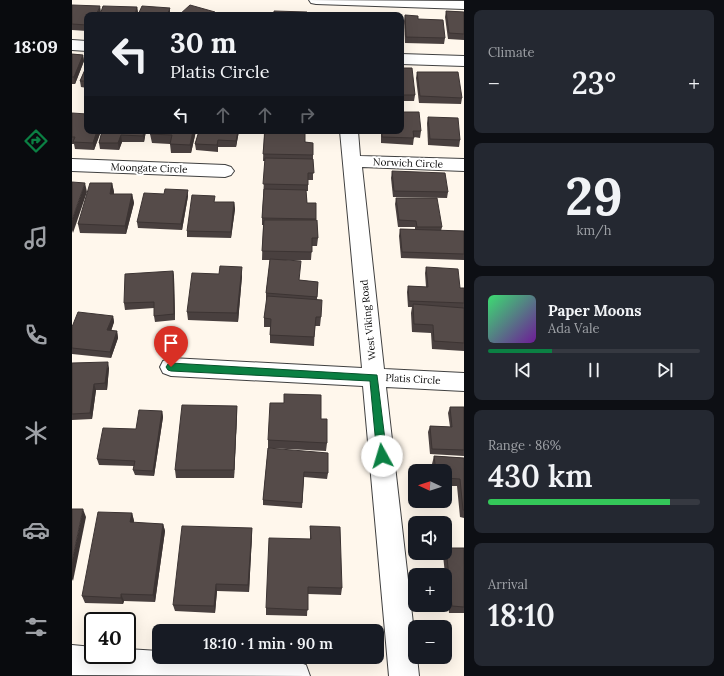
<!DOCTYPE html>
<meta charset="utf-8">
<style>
body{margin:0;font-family:Lora,serif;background:#242831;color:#f1f3f6;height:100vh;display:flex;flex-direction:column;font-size:15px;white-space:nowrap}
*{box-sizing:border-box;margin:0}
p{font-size:13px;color:#9ea1a6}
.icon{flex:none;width:22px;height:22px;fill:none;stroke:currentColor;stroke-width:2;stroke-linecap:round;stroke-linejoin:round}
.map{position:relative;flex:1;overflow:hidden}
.details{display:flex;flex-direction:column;gap:10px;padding:10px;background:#0d0f14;width:260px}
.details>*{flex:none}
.top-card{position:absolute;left:12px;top:12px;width:320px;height:122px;border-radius:8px;box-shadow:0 4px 16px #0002;background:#171b24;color:#f1f3f6;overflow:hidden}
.needle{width:26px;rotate:274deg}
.tools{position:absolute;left:336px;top:464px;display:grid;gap:8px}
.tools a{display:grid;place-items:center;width:44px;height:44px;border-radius:8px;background:#171b24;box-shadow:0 4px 16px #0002;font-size:20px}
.speed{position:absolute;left:12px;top:612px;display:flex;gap:8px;font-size:20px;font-weight:700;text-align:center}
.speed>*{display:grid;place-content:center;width:52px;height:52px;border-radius:50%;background:#171b24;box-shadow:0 4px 16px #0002;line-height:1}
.speed .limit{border:2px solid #111;border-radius:6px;background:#fff;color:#111}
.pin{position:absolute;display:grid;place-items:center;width:34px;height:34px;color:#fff;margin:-41px -17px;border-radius:50% 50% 50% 0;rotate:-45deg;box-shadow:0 0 4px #0007}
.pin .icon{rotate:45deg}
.me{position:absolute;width:44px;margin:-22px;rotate:354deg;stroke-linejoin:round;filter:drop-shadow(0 0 3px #0008)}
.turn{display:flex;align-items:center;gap:14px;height:84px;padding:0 20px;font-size:18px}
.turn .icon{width:52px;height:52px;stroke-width:2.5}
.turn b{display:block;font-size:28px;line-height:34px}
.lanes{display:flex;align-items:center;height:38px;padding:0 20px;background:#0003;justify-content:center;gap:20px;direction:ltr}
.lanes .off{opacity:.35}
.big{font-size:30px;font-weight:600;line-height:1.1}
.details .widget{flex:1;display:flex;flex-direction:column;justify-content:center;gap:6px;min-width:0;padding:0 14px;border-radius:8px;background:#242831}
.details .dial{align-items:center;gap:0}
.dial b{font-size:52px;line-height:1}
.song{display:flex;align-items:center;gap:12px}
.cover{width:48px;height:48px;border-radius:6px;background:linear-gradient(135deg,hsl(140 70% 55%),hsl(280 70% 35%))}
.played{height:4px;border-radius:2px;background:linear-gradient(90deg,#0b8043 30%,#363941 30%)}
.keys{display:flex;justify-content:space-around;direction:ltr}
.heat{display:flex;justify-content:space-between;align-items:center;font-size:22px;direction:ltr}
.charge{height:6px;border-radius:3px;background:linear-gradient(90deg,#34c759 86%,#363941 0)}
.trip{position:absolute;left:80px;top:624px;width:232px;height:40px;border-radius:8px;background:#171b24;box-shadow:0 4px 16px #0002;font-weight:600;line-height:40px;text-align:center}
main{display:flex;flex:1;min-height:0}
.menu{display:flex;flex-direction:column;width:72px;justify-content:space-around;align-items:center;background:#090b0e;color:#9ea1a6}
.menu .icon{width:28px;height:28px}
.menu .active{color:#0b8043}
.menu b{font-size:18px;color:#f1f3f6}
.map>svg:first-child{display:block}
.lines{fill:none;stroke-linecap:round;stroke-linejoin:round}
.minor-casing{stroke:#404040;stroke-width:2}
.minor{fill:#fff;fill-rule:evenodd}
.wall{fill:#49403f}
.shaded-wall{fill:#3c3433}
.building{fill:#554b49;stroke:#3c3433}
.route{fill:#0b8043;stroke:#07532c}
.labels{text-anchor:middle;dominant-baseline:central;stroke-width:4;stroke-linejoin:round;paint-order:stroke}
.street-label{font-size:10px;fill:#0d0d0d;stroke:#fff}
</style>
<main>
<nav class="menu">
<b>18:09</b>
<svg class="icon active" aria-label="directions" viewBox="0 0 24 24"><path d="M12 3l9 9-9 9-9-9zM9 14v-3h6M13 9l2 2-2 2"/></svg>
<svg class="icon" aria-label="music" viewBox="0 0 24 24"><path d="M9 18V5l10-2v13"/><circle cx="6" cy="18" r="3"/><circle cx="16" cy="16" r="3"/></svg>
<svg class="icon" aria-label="phone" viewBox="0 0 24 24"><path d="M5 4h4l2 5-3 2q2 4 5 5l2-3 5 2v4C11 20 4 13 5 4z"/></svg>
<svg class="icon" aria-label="climate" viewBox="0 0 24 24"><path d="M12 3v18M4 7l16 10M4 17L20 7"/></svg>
<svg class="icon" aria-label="car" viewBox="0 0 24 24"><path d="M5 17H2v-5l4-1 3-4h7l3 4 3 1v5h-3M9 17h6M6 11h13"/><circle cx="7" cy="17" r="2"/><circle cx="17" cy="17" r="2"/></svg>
<svg class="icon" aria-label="filters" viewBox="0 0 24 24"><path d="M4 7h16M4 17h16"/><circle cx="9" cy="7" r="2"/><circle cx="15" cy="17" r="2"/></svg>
</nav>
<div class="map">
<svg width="392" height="676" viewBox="0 0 392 676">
<rect width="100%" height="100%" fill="#fff7ec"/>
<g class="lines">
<defs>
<g id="minor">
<polygon points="237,0 392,1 392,9 244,4 239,3"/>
<polygon points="0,40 15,41 15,51 0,50"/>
<polygon points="329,54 392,56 392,66 329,64"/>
<polygon points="268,131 286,131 288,156 392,159 392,171 290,167 312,369 392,373 392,391 314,387 343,641 343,657 345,657 347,676 317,676 291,386 99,376 91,373 88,367 91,361 99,358 290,368"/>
<polygon points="0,159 153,165 159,167 162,171 159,175 153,177 0,171"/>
<polygon points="0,645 21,647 21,655 55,655 55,649 87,651 87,657 166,657 223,661 234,665 238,676 0,675"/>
</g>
</defs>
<use href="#minor" class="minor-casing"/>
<use href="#minor" class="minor"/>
</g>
<g class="wall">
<polygon points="0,6 29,12 65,7 66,13 65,15 15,15 15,31 0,30"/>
<polygon points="374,11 392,12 392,40 376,39 373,17"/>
<polygon points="333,15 346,19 373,38 372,44 333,43 332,21"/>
<polygon points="0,54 11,55 12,61 3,84 0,84"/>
<polygon points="15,65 15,88 9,87 8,81"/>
<polygon points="329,68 343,95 342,101 329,101"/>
<polygon points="345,72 390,98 389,104 347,103 344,78"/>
<polygon points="0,113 15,131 29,131 22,150 3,149 2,144 0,144"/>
<polygon points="356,117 388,140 387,147 356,145 355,123"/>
<polygon points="30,131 74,131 72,142 50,142 47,150 28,149 27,143"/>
<polygon points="124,131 119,153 99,153 98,144 80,143 78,134"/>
<polygon points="127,131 167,131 164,147 146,147 146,152 124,150 123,144"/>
<polygon points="192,131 239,131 239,133 233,133 233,142 241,143 241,180 236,180 236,191 234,191 235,203 244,203 244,220 246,238 245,246 240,246 239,260 208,260 227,280 246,282 245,299 249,317 248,326 243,326 242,346 198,343 198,327 192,327 192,318 195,300 194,300 194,293 198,260 190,260 191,225 190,225 190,218 193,161 191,161"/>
<polygon points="309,131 349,131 348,138 342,137 341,145 309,143"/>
<polygon points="320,171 376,192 375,198 321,197 319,178"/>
<polygon points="40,183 42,192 42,194 60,194 62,203 54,234 8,233 6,224"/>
<polygon points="92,194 116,196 110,230 66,228 65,222"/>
<polygon points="324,198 370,227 369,231 392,231 392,260 329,258 327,236 328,229 343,230 343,227 326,227 323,204"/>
<polygon points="143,202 162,202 163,209 159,238 115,237 115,231"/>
<polygon points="354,267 388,288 392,288 392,351 360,349 359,333 340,332 339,313 340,307 336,307 335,292 336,286 354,287 353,273"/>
<polygon points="101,271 102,277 103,320 83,322 82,316 82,308 53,310 52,303"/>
<polygon points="147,274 170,276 166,322 116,320 115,312"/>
<polygon points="41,316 42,322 39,331 45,331 46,338 39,358 0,354 0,327"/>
<polygon points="0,363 37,368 35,390 24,390 20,419 0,420"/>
<polygon points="165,406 165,414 162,478 104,478 103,470"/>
<polygon points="378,407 392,407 392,456 358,454 356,432 358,426 378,427 376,413"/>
<polygon points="90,411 91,417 82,476 63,475 61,470 62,466 27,465 25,459 64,429"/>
<polygon points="249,419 255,443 254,451 196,448 196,440"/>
<polygon points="196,448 256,473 255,479 232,477 230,508 191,505 191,500"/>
<polygon points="362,456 392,458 392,518 388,517 385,486 373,486 373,471 361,471 360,464"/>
<polygon points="60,513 62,521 61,523 91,524 93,531 83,602 52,601 51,604 13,603 10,596"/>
<polygon points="238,526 270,588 269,595 236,594 235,616 194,615 194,608 238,539"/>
<polygon points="180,528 180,535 177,592 145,591 143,613 103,611 101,605"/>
<polygon points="374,548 392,548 392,613 377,613 371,555 372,553 373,553 373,550"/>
</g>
<g class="shaded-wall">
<polygon points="28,6 29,12 28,15 24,15"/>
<polygon points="65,7 66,13 65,15 63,15"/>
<polygon points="98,8 98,15 95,15"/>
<polygon points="11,55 12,61 3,84 2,77"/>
<polygon points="25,131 29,131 22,150 21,143"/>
<polygon points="72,131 74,131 72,142 71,136"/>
<polygon points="121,131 124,131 119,153 118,145"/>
<polygon points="166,131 167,131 164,147 164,141"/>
<polygon points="49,135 50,142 47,150 46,143"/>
<polygon points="146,140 146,152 145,145"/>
<polygon points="13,183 15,192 1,233 0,230 0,220"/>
<polygon points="40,183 42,192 39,202 38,194"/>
<polygon points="116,190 116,196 110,230 109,224"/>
<polygon points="60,194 62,203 54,234 53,226"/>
<polygon points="162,202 163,209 159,238 159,232"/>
<polygon points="170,267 170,276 166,322 165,313"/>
<polygon points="101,271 102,277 103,320 102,314"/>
<polygon points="41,316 42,322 37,337 35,330"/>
<polygon points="45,331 46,338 39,358 38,352"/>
<polygon points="36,362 37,368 35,390 33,383"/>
<polygon points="22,384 24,390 20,419 18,413"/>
<polygon points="165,406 165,414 162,478 162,470"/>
<polygon points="90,411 91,417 82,476 81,471"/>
<polygon points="11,509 14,517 1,581 0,579 0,562"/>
<polygon points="60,513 62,521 60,530 58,522"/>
<polygon points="91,524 93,531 83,602 81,595"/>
<polygon points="180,528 180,535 177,592 176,585"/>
<polygon points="144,584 145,591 143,613 142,606"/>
<polygon points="49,594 52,601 51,604 49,598"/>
</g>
<g class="building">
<polygon points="0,5 28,6 24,15 15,15 15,25 0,24"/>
<polygon points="118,5 143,12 140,15 107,15"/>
<polygon points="31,6 65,7 63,15 28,15"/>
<polygon points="70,6 98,8 95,15 66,15"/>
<polygon points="202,11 235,12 234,15 202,15"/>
<polygon points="374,11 392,12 392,34 377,33"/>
<polygon points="333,15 346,16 346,19 371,20 373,38 334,37"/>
<polygon points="0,54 11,55 2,77 0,77"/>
<polygon points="15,65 15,81 8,81"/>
<polygon points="329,68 340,68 343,95 329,95"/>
<polygon points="345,72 386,72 390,98 348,96"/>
<polygon points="329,112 347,112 349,131 341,131 342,138 310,137 310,131 329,131"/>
<polygon points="0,113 15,114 15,131 25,131 21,143 1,142 3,137 0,137"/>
<polygon points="356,117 386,118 388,140 358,139"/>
<polygon points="30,131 72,131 71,136 49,135 46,143 27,143"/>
<polygon points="79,131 121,131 118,145 98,144 100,135 78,134"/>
<polygon points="127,131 166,131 164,141 146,140 145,145 123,144"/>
<polygon points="193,131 233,131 233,142 241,143 241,155 191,154"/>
<polygon points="193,158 241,159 242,173 236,173 236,185 191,184"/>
<polygon points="320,171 373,173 376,192 322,191"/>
<polygon points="0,182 13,183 0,220"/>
<polygon points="18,183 40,183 38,194 60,194 53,226 6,224"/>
<polygon points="93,189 116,190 109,224 65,222 72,193 92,194"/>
<polygon points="192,189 234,190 235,203 244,203 244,219 190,218"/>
<polygon points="120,195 143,196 142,202 162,202 159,232 115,231"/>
<polygon points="324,198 365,198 370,227 345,227 344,221 327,220"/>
<polygon points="192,220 245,220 246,238 240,238 240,252 190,251"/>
<polygon points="328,229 392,231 392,254 330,252"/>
<polygon points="198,259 229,261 227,280 246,282 245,297 194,293"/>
<polygon points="148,266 170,267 165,313 115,312 120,273 147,274"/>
<polygon points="354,267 386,269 388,288 392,288 392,303 337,301 336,286 356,287"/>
<polygon points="101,271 102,314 82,316 82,302 52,303 53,274"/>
<polygon points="195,296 250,300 249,317 244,317 242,337 198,335 199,319 192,318"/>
<polygon points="341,304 392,308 392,343 362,341 361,325 342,324"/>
<polygon points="6,312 41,316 35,330 45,331 38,352 0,348 0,327"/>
<polygon points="36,362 33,383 22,384 18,413 0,414 0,363"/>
<polygon points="212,394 249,395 249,419 255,419 255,443 196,440 198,403 212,403"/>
<polygon points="110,405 165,406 162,470 103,470"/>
<polygon points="378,407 392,407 392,450 360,449 358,426 380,427"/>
<polygon points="67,410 90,411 81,471 61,470 63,461 25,459 31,428 64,429"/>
<polygon points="196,448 256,453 256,473 232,472 230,503 191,500"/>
<polygon points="362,456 392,458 392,510 391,510 388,479 373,478 373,471 364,471"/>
<polygon points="0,509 11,509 0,562"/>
<polygon points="26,512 60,513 58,522 91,524 81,595 49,594 49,598 10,596"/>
<polygon points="110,526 180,528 176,585 144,584 142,606 101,605"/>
<polygon points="238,526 268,527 270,588 236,587 236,610 194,608 197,538 239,539"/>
<polygon points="374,548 392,548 392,607 380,606"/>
</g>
<polygon class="route" points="99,363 305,375 315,456 314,459 310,460 306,459 305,456 298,381 99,371 96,370 94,367 96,364"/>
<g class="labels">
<g class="street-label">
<text transform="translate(336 163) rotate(2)">Norwich Circle</text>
<text transform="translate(77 168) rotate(2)">Moongate Circle</text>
<text transform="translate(296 320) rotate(-96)">West Viking Road</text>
<text transform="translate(341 379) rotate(3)">Platis Circle</text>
</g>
</g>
</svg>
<div class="tools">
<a><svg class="needle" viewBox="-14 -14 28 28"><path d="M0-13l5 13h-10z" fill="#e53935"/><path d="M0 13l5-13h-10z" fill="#9ea1a6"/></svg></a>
<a><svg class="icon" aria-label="sound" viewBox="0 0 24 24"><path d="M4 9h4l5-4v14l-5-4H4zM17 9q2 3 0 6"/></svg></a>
<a>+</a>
<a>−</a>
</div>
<div class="speed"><div class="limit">40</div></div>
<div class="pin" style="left:99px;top:367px;background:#d93025"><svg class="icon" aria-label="arrive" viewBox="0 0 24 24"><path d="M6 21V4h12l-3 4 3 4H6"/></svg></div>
<svg class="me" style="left:310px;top:456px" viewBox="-20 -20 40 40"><circle r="19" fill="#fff"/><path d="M0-13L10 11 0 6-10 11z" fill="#0b8043"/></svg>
<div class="trip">18:10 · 1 min · 90 m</div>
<div class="top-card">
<div class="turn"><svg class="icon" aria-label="left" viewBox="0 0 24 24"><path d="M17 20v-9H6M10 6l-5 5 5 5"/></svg><div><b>30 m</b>Platis Circle</div></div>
<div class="lanes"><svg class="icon" aria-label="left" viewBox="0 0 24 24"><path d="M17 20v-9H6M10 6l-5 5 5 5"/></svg><svg class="icon off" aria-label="ahead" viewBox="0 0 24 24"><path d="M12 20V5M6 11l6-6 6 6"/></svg><svg class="icon off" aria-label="ahead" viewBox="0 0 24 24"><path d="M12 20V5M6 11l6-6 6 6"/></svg><svg class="icon off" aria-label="right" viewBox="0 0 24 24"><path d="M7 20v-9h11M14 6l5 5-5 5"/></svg></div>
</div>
</div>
<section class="details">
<div class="widget"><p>Climate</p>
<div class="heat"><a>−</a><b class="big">23°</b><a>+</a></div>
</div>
<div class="widget dial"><b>29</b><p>km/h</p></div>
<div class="widget">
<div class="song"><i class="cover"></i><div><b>Paper Moons</b><p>Ada Vale</p></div></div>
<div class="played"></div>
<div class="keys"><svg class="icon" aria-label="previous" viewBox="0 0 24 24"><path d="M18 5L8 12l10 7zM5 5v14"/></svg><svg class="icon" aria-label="pause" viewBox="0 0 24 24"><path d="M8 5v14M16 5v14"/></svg><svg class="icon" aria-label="next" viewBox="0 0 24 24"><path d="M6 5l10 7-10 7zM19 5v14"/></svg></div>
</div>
<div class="widget"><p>Range · 86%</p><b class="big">430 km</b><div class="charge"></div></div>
<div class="widget"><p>Arrival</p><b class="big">18:10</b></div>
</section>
</main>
